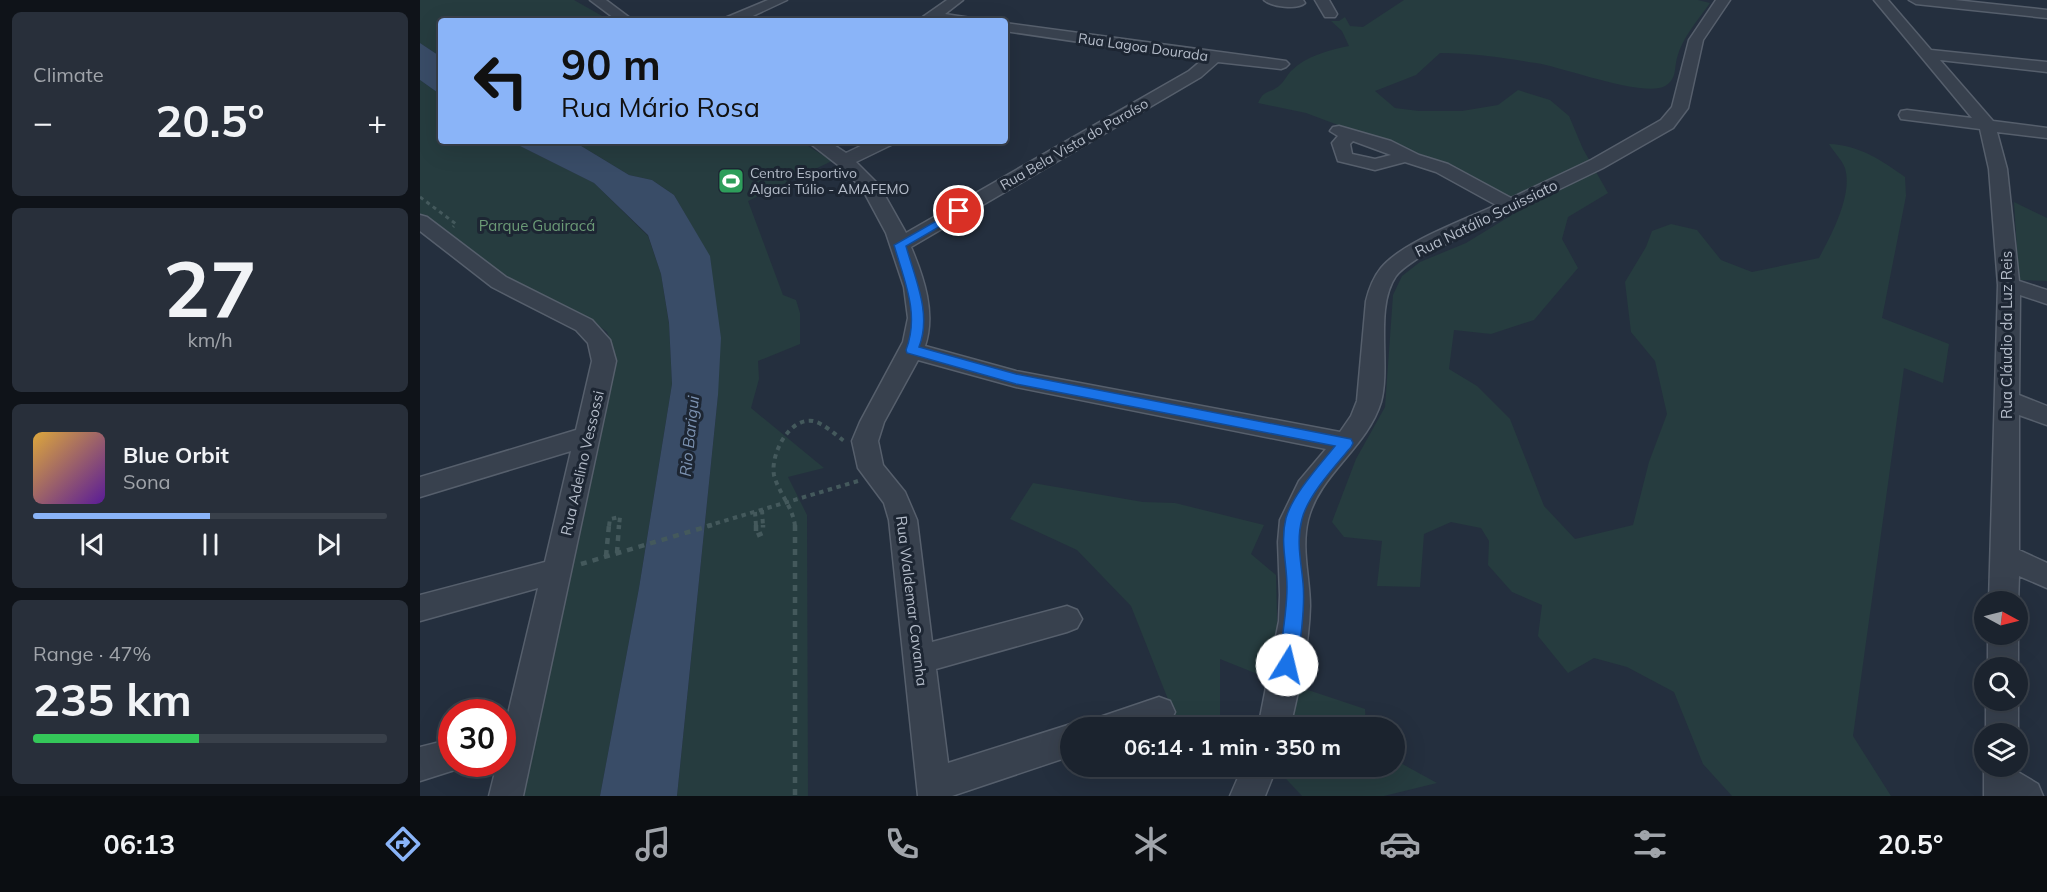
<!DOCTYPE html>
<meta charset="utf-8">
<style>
body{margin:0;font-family:Mulish,sans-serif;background:#282f3a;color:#f1f3f6;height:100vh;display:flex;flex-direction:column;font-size:22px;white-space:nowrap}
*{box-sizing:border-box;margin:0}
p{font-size:20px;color:#a0a4aa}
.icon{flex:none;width:33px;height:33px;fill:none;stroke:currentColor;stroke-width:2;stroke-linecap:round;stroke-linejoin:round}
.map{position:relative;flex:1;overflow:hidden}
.details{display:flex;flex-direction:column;gap:12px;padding:12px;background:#0f1319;width:420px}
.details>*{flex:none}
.banner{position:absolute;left:18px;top:18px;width:570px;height:126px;border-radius:6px;box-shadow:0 6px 24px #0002,0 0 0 2px #39404a;background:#8ab4f8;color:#111;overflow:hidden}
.needle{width:39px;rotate:97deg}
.controls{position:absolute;left:1554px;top:591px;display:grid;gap:12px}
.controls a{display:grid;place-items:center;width:54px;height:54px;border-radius:50%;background:#1b232e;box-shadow:0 6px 24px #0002,0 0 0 2px #39404a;font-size:30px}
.speed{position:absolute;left:18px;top:699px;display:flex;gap:12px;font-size:30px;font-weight:700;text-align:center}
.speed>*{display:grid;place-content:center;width:78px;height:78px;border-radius:50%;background:#1b232e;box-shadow:0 6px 24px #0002,0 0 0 2px #39404a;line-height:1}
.speed .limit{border:9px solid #d22;background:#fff;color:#111}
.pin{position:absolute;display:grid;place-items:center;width:51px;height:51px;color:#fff;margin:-26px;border:3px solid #fff;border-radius:50%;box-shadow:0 2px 6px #0007}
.me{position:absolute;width:66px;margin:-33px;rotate:9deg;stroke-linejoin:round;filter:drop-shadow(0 0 4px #0008)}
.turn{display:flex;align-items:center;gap:21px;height:126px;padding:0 24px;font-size:27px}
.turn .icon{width:78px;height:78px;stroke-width:2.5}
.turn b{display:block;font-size:42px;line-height:51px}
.big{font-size:45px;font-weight:700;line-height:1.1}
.details .card{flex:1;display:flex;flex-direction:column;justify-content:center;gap:9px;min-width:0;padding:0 21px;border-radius:9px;background:#282f3a}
.details .dial{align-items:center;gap:0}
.dial b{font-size:78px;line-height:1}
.song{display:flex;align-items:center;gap:18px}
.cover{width:72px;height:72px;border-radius:9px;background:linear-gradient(135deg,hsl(40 70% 55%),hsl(270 70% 35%))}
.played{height:6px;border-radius:3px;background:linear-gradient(90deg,#8ab4f8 50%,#39404a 50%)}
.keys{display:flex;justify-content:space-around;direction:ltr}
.heat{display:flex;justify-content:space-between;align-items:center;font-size:33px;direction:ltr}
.charge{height:9px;border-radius:4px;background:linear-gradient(90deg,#34c759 47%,#39404a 0)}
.trip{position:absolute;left:640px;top:717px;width:345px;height:60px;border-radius:30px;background:#1b232e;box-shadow:0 6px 24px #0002,0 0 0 2px #39404a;font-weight:700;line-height:60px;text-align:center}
.tabs{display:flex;height:96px;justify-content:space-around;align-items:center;background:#0b0e12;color:#a0a4aa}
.tabs .icon{width:42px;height:42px}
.tabs .current{color:#8ab4f8}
.tabs b{font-size:27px;color:#f1f3f6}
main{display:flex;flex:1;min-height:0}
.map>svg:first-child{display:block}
.green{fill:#263c3f}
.water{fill:#394c67}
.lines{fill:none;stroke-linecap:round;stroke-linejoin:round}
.minor-casing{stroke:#565f6c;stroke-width:3}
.path-far2{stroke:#44595c;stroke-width:3;stroke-dasharray:4 4;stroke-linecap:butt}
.path-far1{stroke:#44595c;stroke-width:4;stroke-dasharray:4.5 4.5;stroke-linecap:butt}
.path{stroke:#44595c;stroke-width:4.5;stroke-dasharray:6 6;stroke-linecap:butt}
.minor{fill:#38414e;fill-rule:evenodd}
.route{fill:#1a73e8;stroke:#114b97;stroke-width:1.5}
.labels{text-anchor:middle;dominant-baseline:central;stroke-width:6;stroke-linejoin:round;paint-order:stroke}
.far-street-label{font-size:14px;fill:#b4bcc9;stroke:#1d2633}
.far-poi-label{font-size:14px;fill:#b4bcc9;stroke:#1d2633;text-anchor:start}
.street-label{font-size:15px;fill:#b4bcc9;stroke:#1d2633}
.park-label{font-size:15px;fill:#6b9a76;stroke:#1d2633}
.water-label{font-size:16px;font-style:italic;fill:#7c92b1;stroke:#1d2633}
</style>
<main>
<section class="details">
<div class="card"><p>Climate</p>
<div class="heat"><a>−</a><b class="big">20.5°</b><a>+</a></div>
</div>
<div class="card dial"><b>27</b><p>km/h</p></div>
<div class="card">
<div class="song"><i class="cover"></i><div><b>Blue Orbit</b><p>Sona</p></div></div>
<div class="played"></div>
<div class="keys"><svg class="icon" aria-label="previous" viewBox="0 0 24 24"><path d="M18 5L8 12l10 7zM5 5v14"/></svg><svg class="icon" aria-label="pause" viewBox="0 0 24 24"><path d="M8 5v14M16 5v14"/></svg><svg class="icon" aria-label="next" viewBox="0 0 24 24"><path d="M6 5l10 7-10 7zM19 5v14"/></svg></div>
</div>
<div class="card"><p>Range · 47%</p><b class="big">235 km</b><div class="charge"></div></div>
</section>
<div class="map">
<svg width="1627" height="796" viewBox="0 0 1627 796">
<rect width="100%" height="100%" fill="#242f3e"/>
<g class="green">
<polygon points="0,0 154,0 191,21 21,21 21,57 0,43"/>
<path d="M984,0h294l12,3c-12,17 -28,35 -33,55 -3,11 0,21 -12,28 -20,12 -103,-19 -129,-23 -32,-5 -63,-10 -96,-10l-24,22 -41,16 20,17 24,3h43l36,-6 20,-15 32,10 19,16 14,33 25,44 -40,24 -6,22 16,29 -44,52 -43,14 -37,-4 -5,39 28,17 33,33 34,87 31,33 58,-14 16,-63 18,-48 -12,-53 -24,-29 -6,-50 21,-35 6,-16 19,-7 26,6 24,30 31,12 67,-14c12,-23 34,-62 26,-90 -3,-8 -12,-17 -16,-24 30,1 52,16 76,33l1,19 -24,122 67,26 -6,39 -39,-15 -51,368 38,60h-159l-29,-32 -29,-72 -47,-25 -33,-9 -26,15 -30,-37 4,-31 -30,-13 -24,-27 1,-24 -8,-13 -30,-6 -27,12 -4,53 -43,-1 5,-45 -38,-4 -12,-15 24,-63 29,-52 8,-112 9,-19 18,-14 46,-19 54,-33 -51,-36 -163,-61 -48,-10c6,-14 11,-9 21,-17 5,-4 8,-11 12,-15 15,-15 38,-21 58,-25l-7,-15 -11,-10h8l6,-4 5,9 13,1z"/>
<polygon points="0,80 21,95 21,141 90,141 174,183 228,236 241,274 249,324 252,384 219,588 180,796 98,796 194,375 194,351 187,332 167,317 84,279 0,219"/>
<polygon points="153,141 380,141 412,161 328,201 363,295 376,300 380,313 380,344 338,361 339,379 331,408 404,468 368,477 387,515 388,796 257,796 298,395 289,256 254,195 232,180 209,175"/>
<polygon points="1594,202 1627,218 1627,281 1599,280"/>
<polygon points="613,483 723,502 755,503 844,525 831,554 856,575 858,659 845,677 800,659 800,722 795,727 759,727 711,606 657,550 590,519"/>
<polygon points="873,685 945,709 946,727 864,728"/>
<polygon points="975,760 1017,783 964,796 882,796 856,768 975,766"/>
</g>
<g class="water">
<polygon points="0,43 21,57 21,95 0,80"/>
<polygon points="90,141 153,141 209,175 232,180 254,195 290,256 301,338 298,395 257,796 180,796 219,588 252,384 249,323 241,274 228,235 174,183"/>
</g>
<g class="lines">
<defs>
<g id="minor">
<polygon points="170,0 186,0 214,21 198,21"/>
<polygon points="348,0 367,0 322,21 303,21 305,18"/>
<polygon points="527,0 543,0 525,14 551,18 553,21 497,21"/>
<path d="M844,0h39l2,3c-8,7 -33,4 -41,-3z"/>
<polygon points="895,0 909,0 917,14 915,17 905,17"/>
<path d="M1296,0h14l-27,40 -15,68 -15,20 -70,40 -182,88c-8,6 -19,12 -25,20 -22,32 -5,89 -15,126 -14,46 -62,72 -73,118 -7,29 2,58 2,86 -1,41 -11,82 -20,122h-32l21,-107 1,-26 -2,-53 2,-22 19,-39 27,-32 -310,-62 -98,-27 -34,62 -6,19 5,24 22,27 12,28 15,122 135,-36 10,4 5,9 -5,9 -10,4 -131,37 12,94 123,-39 9,4h-9v28l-119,40h-34l-29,-276 -5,-17 -26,-35 -6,-27 8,-19 43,-80 5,-24 -4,-31 -18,-54 -22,-41 -17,-20 -40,-31h21l18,12 25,-12h23l-3,4 -35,17 23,23 27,48 283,-162 13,-11 -197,-29v-8l281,38 3,3 -3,3 -5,2 -63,-7 -17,15 -290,170c13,31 25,66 14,99l91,25 324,61 11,-16 6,-15 9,-100c3,-12 7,-23 15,-33 21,-26 84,-48 115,-63l-60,-33 -31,-10 -30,8 -37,-9 -6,-18 6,-7 -8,-5 3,-4 6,-1 52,15 28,14 29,9 63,34 80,-38 70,-40 11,-13 17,-67zM933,141l38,14 -16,4 -23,-5 -2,-10z"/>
<polygon points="1454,0 1468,0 1511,50 1627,62 1627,72 1520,60 1573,121 1627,128 1627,138 1577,132 1587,169 1599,281 1627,290 1627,304 1600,295 1599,395 1627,406 1627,425 1599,415 1599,550 1627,563 1627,588 1599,576 1598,604 1598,602 1569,602 1578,285 1569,169 1560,129 1481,119 1479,115 1481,111 1487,110 1552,118"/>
<polygon points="1489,0 1535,0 1627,10 1627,18 1496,4"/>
<polygon points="0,215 7,217 86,277 172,320 190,340 196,361 103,796 69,796 77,764 82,764 82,739 118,588 0,621 0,595 125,562 151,451 0,497 0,477 156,430 172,361 168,343 156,330 72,287 0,231"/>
<polygon points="1598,633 1598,670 1598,668 1568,668 1568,634"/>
<polygon points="739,697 750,701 755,712 750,723 739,728 675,728 680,717"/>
<polygon points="1598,699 1598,736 1598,734 1566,734 1566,700"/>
<polygon points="32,739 32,764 45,764 44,767 0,781 0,747"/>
<polygon points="823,766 857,766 845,796 810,796"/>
<polygon points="1564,766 1598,766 1598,772 1618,784 1623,796 1564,796"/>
</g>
</defs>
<use href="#minor" class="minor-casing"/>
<polyline class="path-far2" points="0,197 36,224 33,227"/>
<g class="path-far1">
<polyline points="342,510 343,526"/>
<polyline points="335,512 336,526"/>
<polyline points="189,526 190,519 200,517 199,526"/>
<polyline points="287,526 438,481"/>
<path d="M375,526c-2,-19 -17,-34 -21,-51 -4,-20 15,-58 39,-54 10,2 23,14 31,20"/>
</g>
<g class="path">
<polyline points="336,525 336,536 343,533 343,525"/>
<polyline points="375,525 375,796"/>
<polyline points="197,553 199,525"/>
<polyline points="186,556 189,525"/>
<polyline points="161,564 292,525"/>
</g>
<use href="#minor" class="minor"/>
</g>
<path class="route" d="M539,208l5,3 -1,2 -57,33c9,33 26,68 13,101l97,27 335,65 2,4 -2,4c-16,19 -43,48 -49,72 -6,22 -1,42 1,64 2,20 -2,70 -10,87l-6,3 -6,-3 -3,-5c4,-26 9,-52 9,-78 0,-24 -7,-45 -1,-69 7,-24 33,-52 49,-72l-319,-62 -109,-31 -1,-3c14,-36 -2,-70 -12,-105z"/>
<defs>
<symbol id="stadium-square" viewBox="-11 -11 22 22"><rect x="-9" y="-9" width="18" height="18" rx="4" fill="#2e9e5b" stroke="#1d2633"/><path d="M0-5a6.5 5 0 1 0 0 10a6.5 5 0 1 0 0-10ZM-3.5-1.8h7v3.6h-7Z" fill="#fff"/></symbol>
</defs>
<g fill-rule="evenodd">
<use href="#stadium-square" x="296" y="166" width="30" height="30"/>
</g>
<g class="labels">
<g class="far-street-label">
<text transform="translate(723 47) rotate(8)">Rua Lagoa Dourada</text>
<text transform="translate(654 144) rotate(-30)">Rua Bela Vista do Paraíso</text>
</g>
<g class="far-poi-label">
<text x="330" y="173">Centro Esportivo<tspan x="330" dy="16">Algaci Túlio - AMAFEMO</tspan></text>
</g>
<g class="street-label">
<text transform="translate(1066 218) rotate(-26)">Rua Natálio Scuissiato</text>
<text transform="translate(1586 335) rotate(-90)">Rua Cláudio da Luz Reis</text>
<text transform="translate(162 463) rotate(-77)">Rua Adelino Vessossi</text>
<text transform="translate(492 601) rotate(83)">Rua Waldemar Cavanha</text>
</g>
<g class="park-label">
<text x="117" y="225">Parque Guairacá</text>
</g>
<g class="water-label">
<text transform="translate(269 436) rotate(-84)">Rio Barigui</text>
</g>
</g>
</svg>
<div class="controls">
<a><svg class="needle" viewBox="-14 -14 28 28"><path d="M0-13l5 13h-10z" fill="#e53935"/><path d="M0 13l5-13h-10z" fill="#a0a4aa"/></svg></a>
<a><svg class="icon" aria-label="search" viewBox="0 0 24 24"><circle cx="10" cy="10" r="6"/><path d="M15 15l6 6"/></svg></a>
<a><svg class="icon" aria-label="layers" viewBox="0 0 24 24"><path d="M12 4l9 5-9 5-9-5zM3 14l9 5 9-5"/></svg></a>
</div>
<div class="speed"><div class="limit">30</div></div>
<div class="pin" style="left:539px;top:211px;background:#d93025"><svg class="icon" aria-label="arrive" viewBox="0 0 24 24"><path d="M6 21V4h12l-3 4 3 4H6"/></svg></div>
<svg class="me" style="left:867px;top:665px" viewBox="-20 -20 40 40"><circle r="19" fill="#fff"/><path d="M0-13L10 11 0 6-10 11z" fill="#1a73e8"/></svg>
<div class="trip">06:14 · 1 min · 350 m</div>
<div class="banner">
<div class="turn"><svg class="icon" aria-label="left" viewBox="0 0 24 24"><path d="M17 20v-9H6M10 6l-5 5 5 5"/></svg><div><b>90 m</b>Rua Mário Rosa</div></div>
</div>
</div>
</main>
<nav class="tabs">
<b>06:13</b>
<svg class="icon current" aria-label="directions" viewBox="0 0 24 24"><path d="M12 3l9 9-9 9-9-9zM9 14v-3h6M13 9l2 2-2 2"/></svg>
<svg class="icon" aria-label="music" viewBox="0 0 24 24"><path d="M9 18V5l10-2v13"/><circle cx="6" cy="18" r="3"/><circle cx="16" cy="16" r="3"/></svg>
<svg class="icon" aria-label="phone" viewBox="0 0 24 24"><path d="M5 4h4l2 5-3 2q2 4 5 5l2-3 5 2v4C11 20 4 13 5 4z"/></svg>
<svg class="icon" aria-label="climate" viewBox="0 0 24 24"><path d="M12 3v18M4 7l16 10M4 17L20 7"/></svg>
<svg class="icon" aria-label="car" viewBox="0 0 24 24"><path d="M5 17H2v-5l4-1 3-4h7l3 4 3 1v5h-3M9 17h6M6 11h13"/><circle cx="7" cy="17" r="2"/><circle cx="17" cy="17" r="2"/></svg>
<svg class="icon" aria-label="filters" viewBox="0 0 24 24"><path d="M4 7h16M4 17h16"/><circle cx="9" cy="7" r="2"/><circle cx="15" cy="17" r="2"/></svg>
<b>20.5°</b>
</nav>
